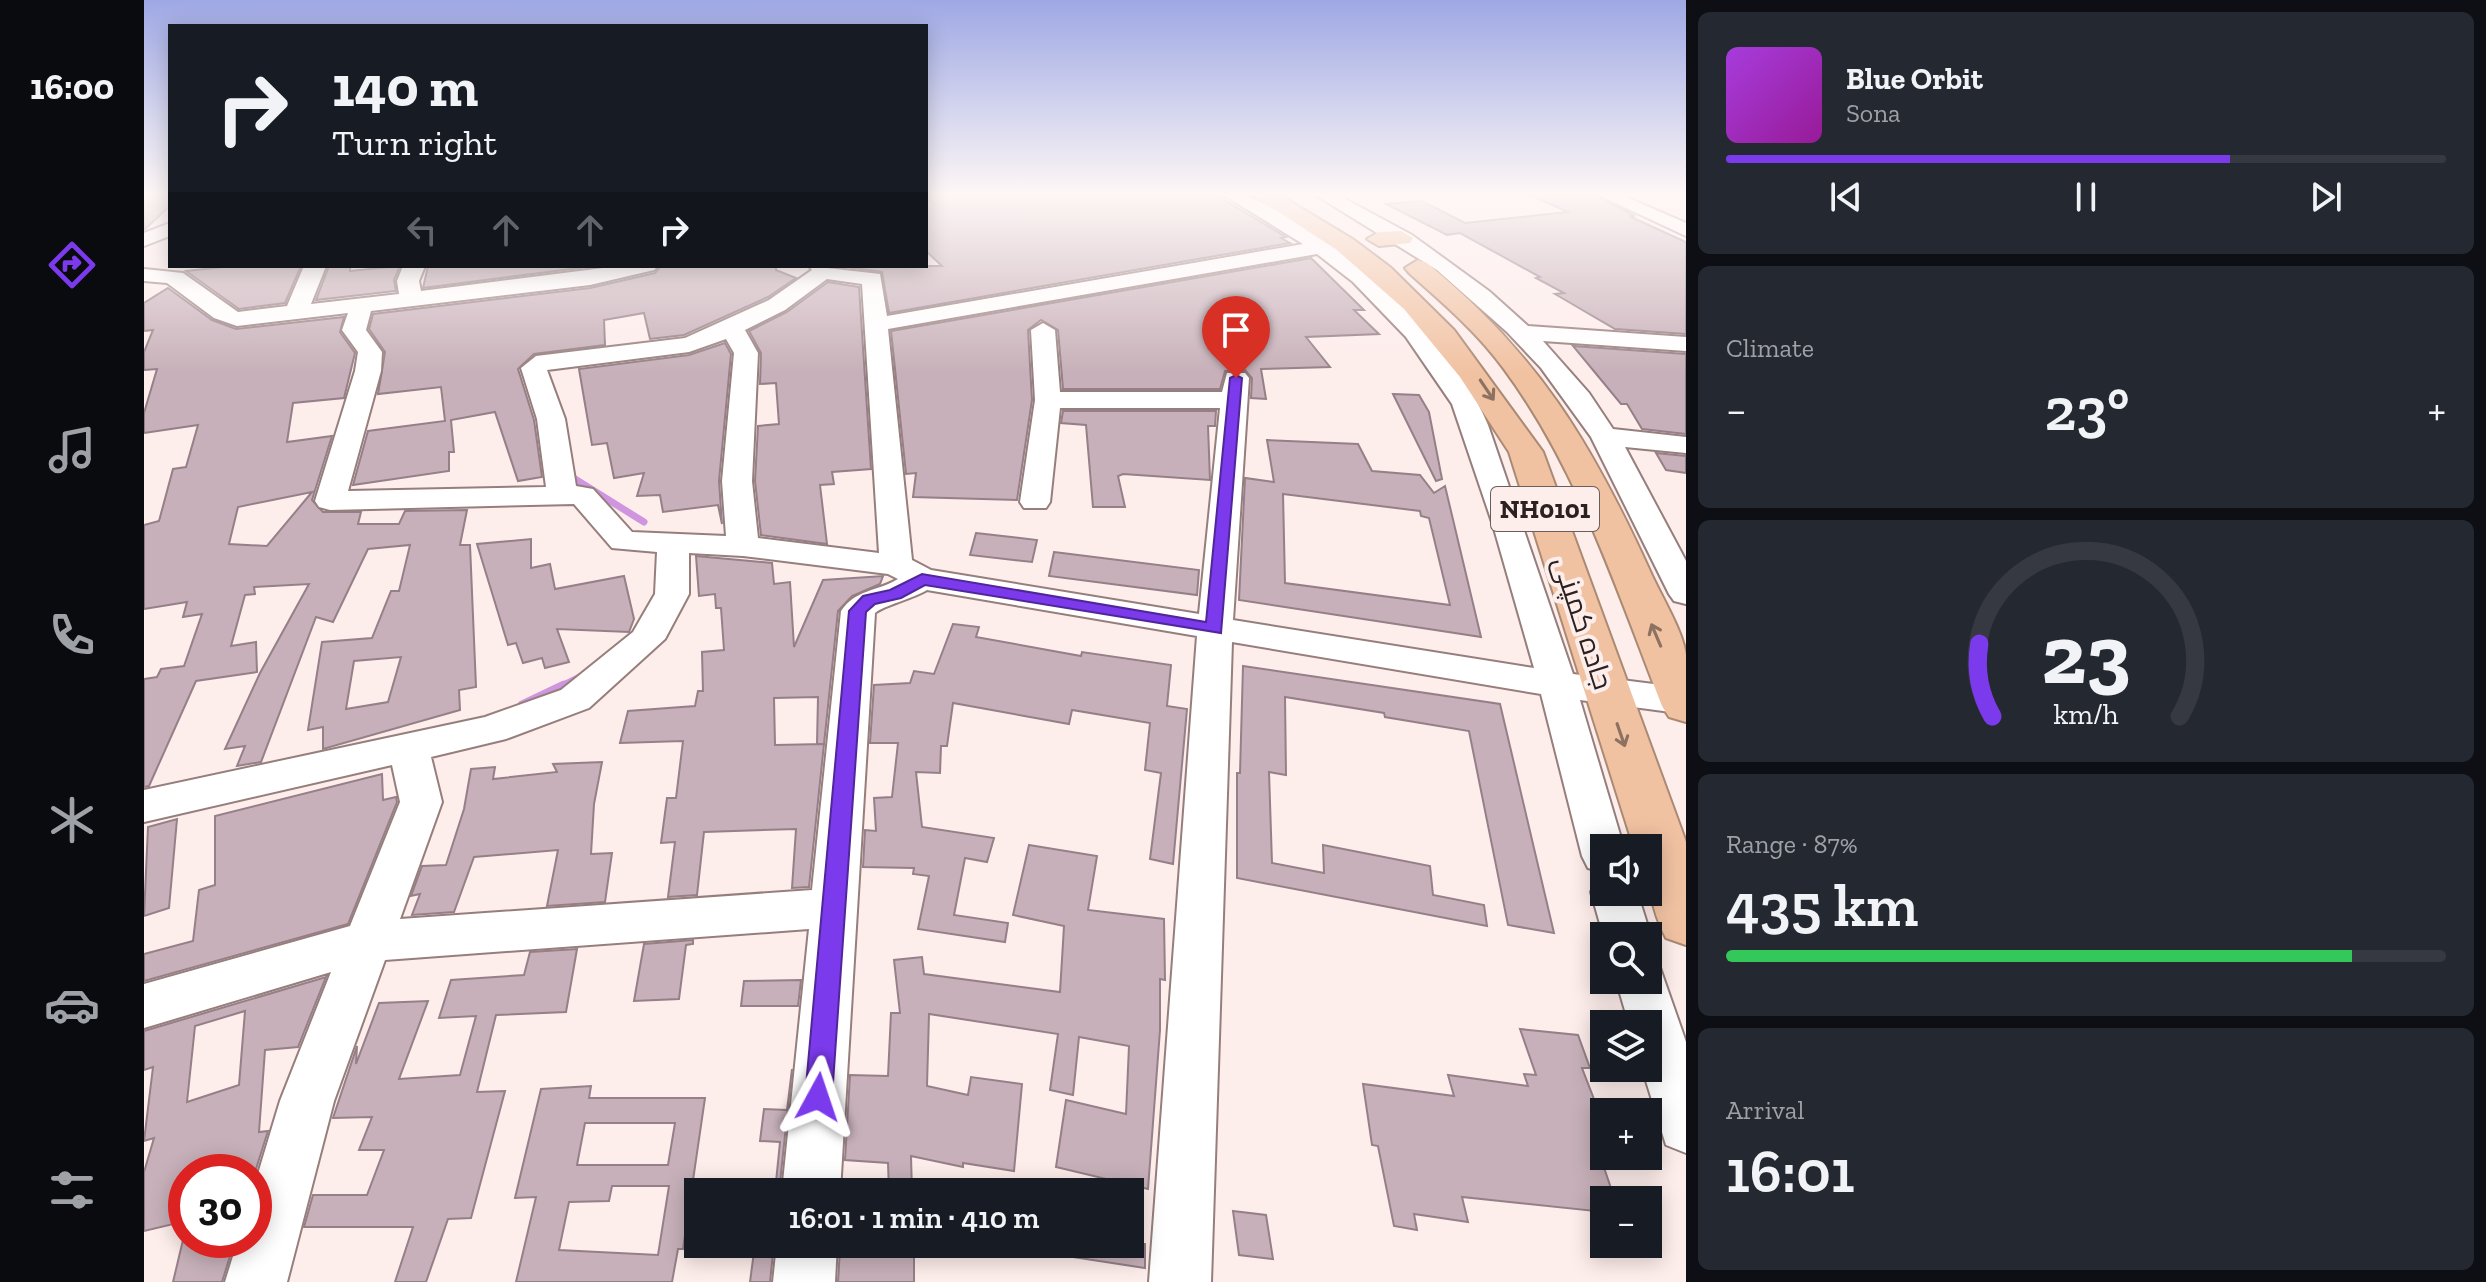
<!DOCTYPE html>
<meta charset="utf-8">
<style>
body{margin:0;font-family:"Zilla Slab",Cairo,serif;background:#242831;color:#f1f3f6;height:100vh;display:flex;flex-direction:column;font-size:30px;white-space:nowrap}
*{box-sizing:border-box;margin:0}
p{font-size:26px;color:#9ea1a6}
.icon{flex:none;width:44px;height:44px;fill:none;stroke:currentColor;stroke-width:2;stroke-linecap:round;stroke-linejoin:round}
.map{position:relative;flex:1;overflow:hidden}
.side{display:flex;flex-direction:column;gap:12px;padding:12px;background:#0d0f14;width:800px}
.side>*{flex:none}
.hud{position:absolute;left:24px;top:24px;width:760px;height:244px;border-radius:0px;box-shadow:0 4px 20px #0003;background:#171b24;color:#f1f3f6;overflow:hidden}
.fabs{position:absolute;left:1446px;top:834px;display:grid;gap:16px}
.fabs a{display:grid;place-items:center;width:72px;height:72px;border-radius:0px;background:#171b24;box-shadow:0 4px 20px #0003;font-size:40px}
.speed{position:absolute;left:24px;top:1154px;display:flex;gap:16px;font-size:40px;font-weight:700;text-align:center}
.speed>*{display:grid;place-content:center;width:104px;height:104px;border-radius:50%;background:#171b24;box-shadow:0 4px 20px #0003;line-height:1}
.speed .limit{border:12px solid #d22;background:#fff;color:#111}
.pin{position:absolute;display:grid;place-items:center;width:68px;height:68px;color:#fff;margin:-82px -34px;border-radius:50% 50% 50% 0;rotate:-45deg;box-shadow:0 0 8px #0007}
.pin .icon{rotate:45deg}
.me{position:absolute;width:88px;margin:-44px;rotate:5deg;stroke-linejoin:round;filter:drop-shadow(0 0 6px #0008)}
.turn{display:flex;align-items:center;gap:28px;height:168px;padding:0 32px;font-size:36px}
.turn .icon{width:104px;height:104px;stroke-width:2.5}
.turn b{display:block;font-size:56px;line-height:68px}
.lanes{display:flex;align-items:center;height:76px;padding:0 32px;background:#0003;justify-content:center;gap:40px;direction:ltr}
.lanes .off{opacity:.35}
.big{font-size:60px;font-weight:600;line-height:1.1}
.side .card{flex:1;display:flex;flex-direction:column;justify-content:center;gap:12px;min-width:0;padding:0 28px;border-radius:12px;background:#242831}
.side .dial{align-items:center;gap:0}
.dial svg{height:208px;overflow:visible;fill:none;stroke:#363941;stroke-width:7;stroke-linecap:round;text-anchor:middle}
.dial text{fill:#f1f3f6;stroke:none}
.song{display:flex;align-items:center;gap:24px}
.cover{width:96px;height:96px;border-radius:12px;background:linear-gradient(135deg,hsl(280 70% 55%),hsl(300 70% 35%))}
.played{height:8px;border-radius:4px;background:linear-gradient(90deg,#7c3aed 70%,#363941 70%)}
.keys{display:flex;justify-content:space-around;direction:ltr}
.heat{display:flex;justify-content:space-between;align-items:center;font-size:44px;direction:ltr}
.charge{height:12px;border-radius:6px;background:linear-gradient(90deg,#34c759 87%,#363941 0)}
.trip{position:absolute;left:540px;top:1178px;width:460px;height:80px;border-radius:0px;background:#171b24;box-shadow:0 4px 20px #0003;font-weight:600;line-height:80px;text-align:center}
main{display:flex;flex:1;min-height:0}
.dock{display:flex;flex-direction:column;width:144px;justify-content:space-around;align-items:center;background:#090b0e;color:#9ea1a6}
.dock .icon{width:56px;height:56px}
.dock .active{color:#7c3aed}
.dock b{font-size:36px;color:#f1f3f6}
.map>svg:first-child{display:block}
.lines{fill:none;stroke-linecap:round;stroke-linejoin:round}
.stream-far2{stroke:#cf95df;stroke-width:6}
.stream-far1{stroke:#cf95df;stroke-width:7}
.stream{stroke:#cf95df;stroke-width:9}
.building{fill:#c7b0b9;stroke:#957f88;stroke-width:2;fill-rule:evenodd}
.minor-casing{stroke:#967e7c;stroke-width:4}
.highway-casing{stroke:#ab8a74;stroke-width:4}
.minor{fill:#fff;fill-rule:evenodd}
.highway{fill:#f1c2a2;fill-rule:evenodd}
.oneway{stroke:#8e7261}
.route{fill:#7c3aed;stroke:#51269a;stroke-width:2}
.labels{text-anchor:middle;dominant-baseline:central;stroke-width:8;stroke-linejoin:round;paint-order:stroke}
.shield{fill:#fdedeb;stroke:#695e5d;stroke-width:2}
.shield-label{font-size:26px;font-weight:bold;fill:#2a2120}
.street-label{font-size:28px;fill:#2a2120;stroke:#fdedeb}
</style>
<main>
<nav class="dock">
<b>16:00</b>
<svg class="icon active" aria-label="directions" viewBox="0 0 24 24"><path d="M12 3l9 9-9 9-9-9zM9 14v-3h6M13 9l2 2-2 2"/></svg>
<svg class="icon" aria-label="music" viewBox="0 0 24 24"><path d="M9 18V5l10-2v13"/><circle cx="6" cy="18" r="3"/><circle cx="16" cy="16" r="3"/></svg>
<svg class="icon" aria-label="phone" viewBox="0 0 24 24"><path d="M5 4h4l2 5-3 2q2 4 5 5l2-3 5 2v4C11 20 4 13 5 4z"/></svg>
<svg class="icon" aria-label="climate" viewBox="0 0 24 24"><path d="M12 3v18M4 7l16 10M4 17L20 7"/></svg>
<svg class="icon" aria-label="car" viewBox="0 0 24 24"><path d="M5 17H2v-5l4-1 3-4h7l3 4 3 1v5h-3M9 17h6M6 11h13"/><circle cx="7" cy="17" r="2"/><circle cx="17" cy="17" r="2"/></svg>
<svg class="icon" aria-label="filters" viewBox="0 0 24 24"><path d="M4 7h16M4 17h16"/><circle cx="9" cy="7" r="2"/><circle cx="15" cy="17" r="2"/></svg>
</nav>
<div class="map">
<svg width="1542" height="1282" viewBox="0 0 1542 1282">
<rect width="100%" height="100%" fill="#fdedeb"/>
<g class="lines">
<polyline class="stream-far2" points="424,475 434,481"/>
<g class="stream-far1">
<polyline points="431,479 500,522"/>
<polyline points="416,687 438,676"/>
</g>
<polyline class="stream" points="378,705 420,685"/>
</g>
<g class="building">
<polygon points="0,194 26,194 26,206 0,230"/>
<polygon points="784,194 1070,194 1142,237 1137,238 1146,243 745,313 738,272 695,266 798,266 782,251 782,201 787,201"/>
<polygon points="1384,194 1449,194 1491,216 1485,216 1542,242 1542,334 1471,329 1411,294 1420,293 1392,278 1396,277 1316,233 1303,235 1242,204 1278,201 1321,223 1424,212"/>
<polygon points="1167,258 1220,310 1210,310 1235,334 1162,337 1186,367 1117,369 1122,399 1107,398 1108,378 1101,370 1081,371 1076,389 919,389 914,330 897,320 884,330 888,400 873,500 769,497 772,473 762,474 747,331"/>
<polygon points="89,266 157,266 141,303 95,309 42,271"/>
<polygon points="185,266 206,266 206,271 256,266 250,280 252,291 172,300"/>
<polygon points="284,266 451,266 279,288"/>
<polygon points="517,266 632,266 632,270 652,278 624,297 540,335 506,339 500,313 460,320 461,345 390,354 374,369 390,420 398,477 374,481 351,412 307,420 310,452 305,452 305,471 209,485 224,431 301,421 297,387 234,394 241,352 225,329 229,314 446,288 511,273"/>
<polygon points="684,282 715,287 727,469 688,472 690,484 676,485 683,544 617,535 611,481 614,426 635,424 632,383 616,384 617,353 605,331 643,312"/>
<path d="M24,288l44,32 24,9 108,-12 -4,15 15,21 -11,45 -51,5 -6,39 45,-6 -20,64 11,12h38l-3,12h41l6,-13 62,-1 -7,35h10l6,142 -17,3 1,20 -137,39v-22l-15,3 14,-88 50,-4 19,-47h8l11,-46 -42,4 -35,73 -17,-5 -55,145 -24,4 8,-20 -20,3 35,-76 49,-89 -55,3 1,7 -10,1 -14,51 25,-4 1,30 -61,9 -47,105 -5,1v-108l13,-2 4,-8 23,-3 18,-52 -19,3 4,-15 -43,7v-84l15,-4 14,-52 13,-2 12,-42 -54,8v-20l13,-44 -13,1v-18l9,-22 -9,1v-28zM168,492l-45,54 -38,-2 9,-37zM257,657l-13,45 -42,7 8,-48z"/>
<polygon points="581,343 587,354 575,481 578,524 574,505 519,512 516,495 493,496 500,473 470,478 463,443 448,445 435,369 545,355"/>
<polygon points="1429,346 1542,354 1542,434 1498,429 1483,404 1477,404"/>
<polygon points="1249,394 1275,395 1285,412 1298,479 1292,481"/>
<polygon points="919,411 1072,411 1071,426 1064,426 1066,480 979,474 974,476 981,507 949,507 942,425 917,423"/>
<path d="M1123,440l91,4 14,27 48,4 14,18 11,-7 36,151 -242,-37 6,-122 29,4zM1139,494l137,17 1,5 8,2 21,87 -165,-22z"/>
<polygon points="1512,453 1542,456 1542,473 1522,470"/>
<polygon points="832,533 893,540 888,562 826,555"/>
<polygon points="387,539 387,568 406,564 411,589 480,576 490,619 485,632 413,629 425,662 401,668 398,658 379,663 372,643 364,645 333,544"/>
<polygon points="910,552 1055,570 1053,595 905,576"/>
<polygon points="552,556 628,563 630,584 646,582 650,647 679,580 739,576 736,584 708,596 694,611 680,744 673,744 674,697 630,698 631,745 680,744 665,887 648,888 652,829 560,832 553,895 524,897 531,842 517,843 523,798 532,798 539,741 476,743 484,711 551,706 554,691 559,691 558,652 580,650 577,608 572,608 571,594 555,596"/>
<polygon points="809,624 835,627 832,637 937,656 938,652 1027,665 1023,706 1043,709 1029,864 1006,859 1017,773 1001,770 1006,723 928,710 925,724 809,703 803,746 797,746 796,773 772,772 778,827 850,838 843,862 821,858 810,915 864,923 861,942 774,929 785,876 769,874 770,868 719,867 721,830 732,831 730,798 748,797 754,743 726,743 730,685 766,683 770,671 790,674"/>
<polygon points="1099,666 1356,704 1410,933 1364,925 1325,731 1241,717 1240,713 1141,697 1142,775 1125,772 1128,863 1180,873 1179,845 1286,866 1289,895 1340,905 1343,926 1093,878 1093,773 1096,773"/>
<polygon points="458,762 450,804 447,854 468,853 461,902 403,906 414,850 330,857 310,912 268,915 276,894 267,896 278,866 302,865 320,809 327,769 351,767 349,779 413,772 409,764"/>
<polygon points="238,774 239,800 252,797 253,802 204,924 0,981 0,954 49,941 55,890 71,885 71,816"/>
<polygon points="33,819 25,908 0,916 4,827"/>
<polygon points="885,845 953,856 944,910 1020,919 1021,980 1016,979 1016,1030 1004,1189 912,1167 922,1100 982,1114 985,1046 935,1037 929,1095 906,1090 914,1034 785,1014 783,1086 824,1095 827,1077 878,1084 870,1171 819,1163 819,1167 767,1156 768,1192 745,1192 744,1163 701,1160 706,1075 744,1076 747,1013 756,1013 750,960 778,957 780,974 916,992 920,926 869,915"/>
<polygon points="549,940 549,944 542,945 535,999 490,1001 500,944"/>
<polygon points="433,949 422,1012 352,1015 333,1092 361,1091 327,1218 304,1219 282,1282 251,1282 269,1227 160,1227 169,1195 223,1195 240,1150 215,1150 228,1117 189,1118 213,1046 212,1064 235,1003 284,1001 255,1079 316,1075 332,1016 295,1018 307,980 380,975 386,952"/>
<path d="M182,977l-28,70 -33,3 -6,82 9,-1 -13,41h-69v49l-42,10v-59l10,-34 -10,3 9,-74 -9,3v-39zM101,1011l-6,74 -52,17 8,-76z"/>
<polygon points="657,980 654,1006 597,1006 600,981"/>
<polygon points="1376,1029 1434,1035 1446,1068 1438,1068 1460,1125 1460,1136 1449,1135 1471,1200 1460,1200 1460,1212 1318,1197 1324,1222 1270,1214 1273,1230 1250,1226 1234,1146 1228,1145 1219,1084 1310,1096 1304,1075 1384,1086 1380,1074 1392,1075"/>
<polygon points="648,1069 635,1192 631,1192 636,1142 616,1141 620,1109 643,1110"/>
<path d="M447,1086l-2,12h116l-22,151h-5l-6,33h-156l20,-85 -21,1 26,-109zM441,1123h90l-7,42h-91zM468,1186h57l-11,69 -99,-5 10,-48 40,-1z"/>
<polygon points="1089,1211 1122,1215 1129,1259 1095,1255"/>
<polygon points="39,1240 91,1240 78,1282 29,1282"/>
<polygon points="611,1244 630,1244 626,1282 606,1282"/>
<polygon points="746,1244 770,1244 770,1282 694,1282 696,1249 746,1248"/>
<polygon points="923,1244 1001,1244 1001,1268 922,1256"/>
</g>
<g class="lines">
<defs>
<g id="minor">
<path d="M1078,194c26,-2 45,11 68,24 79,47 162,120 198,207l85,249 113,14v26l-106,-14 44,148h-20v25l-16,-5 -6,-12 -41,-162 -309,-52 -21,640h-62l48,-646 -270,-46c-13,8 -44,16 -52,23l-35,579h-58l27,-263 -424,31 -51,141 -47,181h-62l13,-42h16v-53l26,-86 51,-129 -187,56v-44l206,-58 50,-124 -8,-37 -248,57v-32l341,-73 76,-27 72,-58 22,-38 2,-42 -45,-4 -38,-44 -244,6 -11,-3 -4,-6 40,-130 3,-19 -16,-22 6,-17 -111,13 -23,-8 -47,-35 -23,-2v-12l39,4 55,39 49,-6 17,-40h22l-15,38 88,-10 -2,-13 6,-15h22l-6,15 2,10 198,-25h39l-4,4 -64,15 -219,26 -5,19 16,22 -1,19 -33,120 198,-4 -9,-68 -16,-51 15,-12 149,-18 84,-38 43,-30 -3,-4 71,8 7,42 416,-72zM1173,254l36,28 53,55 46,67 41,121 41,143 -301,-48 16,-242 -4,-5h-18l-5,19h-162l-5,-62 -12,-7 -12,7 4,70 -15,102 4,6h22l4,-6 10,-94h160l-21,206 -268,-44 -19,-10 -24,-231zM683,279l35,5 17,269 -121,-15 -6,-57 6,-128 -13,-23 40,-20zM582,339l8,14 -12,128 4,55 -94,-4 -39,-43 -17,-3 -11,-67 -18,-49 142,-18zM545,553l54,3 145,18 10,5c-22,13 -42,10 -57,32l-29,279 -412,29 42,-117 -11,-45 75,-18 83,-31 76,-69 24,-45z"/>
<polygon points="1170,194 1192,194 1268,235 1345,291 1384,326 1542,337 1542,351 1399,341 1445,393 1469,429 1542,437 1542,453 1481,447 1542,561 1542,604 1530,601 1525,594 1447,437 1397,368 1363,332 1293,270"/>
<polygon points="1452,194 1475,194 1542,223 1542,236"/>
<polygon points="26,223 26,236 0,246 0,233"/>
<polygon points="1460,877 1460,892 1493,892 1507,936 1504,942 1504,936 1460,938 1447,892 1454,879"/>
<polygon points="1504,961 1515,965 1542,1042 1542,1153 1522,1145 1498,1068 1504,1068 1504,1024 1485,1024 1472,980 1504,980"/>
<polygon points="633,1244 693,1244 691,1282 629,1282"/>
</g>
<g id="highway">
<path d="M1107,194h27l76,46 36,27 64,63 89,122 143,390v103l-20,-7c-16,-31 -18,-56 -18,-90h-14l-125,-396 -49,-75 -56,-68 -67,-59z"/>
<polygon points="1257,231 1269,238 1266,243 1235,246 1223,239 1235,232"/>
<path d="M1274,260l9,3c111,92 163,177 223,308 10,23 33,60 36,84 0,21 0,45 0,67l-17,-5 -7,-11c-45,-115 -84,-237 -158,-337 -27,-37 -61,-66 -95,-96l-4,-5z"/>
</g>
</defs>
<use href="#minor" class="minor-casing"/>
<use href="#highway" class="highway-casing"/>
<use href="#minor" class="minor"/>
<use href="#highway" class="highway"/>
</g>
<defs><path id="oneway-shaft" d="M-6 0H5M1.5-3L5.5 0L1.5 3" fill="none" stroke-width="1.6" stroke-linecap="round" stroke-linejoin="round" transform="scale(2)"/></defs>
<g class="oneway">
<use href="#oneway-shaft" transform="translate(1343 390) rotate(56)"/>
<use href="#oneway-shaft" transform="translate(1512 635) rotate(-113)"/>
<use href="#oneway-shaft" transform="translate(1477 735) rotate(71)"/>
</g>
<linearGradient id="sky" x2="0" y2="1"><stop stop-color="#9ea8e4"/><stop offset="0.52" stop-color="#fef7f6"/><stop offset="1" stop-color="#fef7f6" stop-opacity="0"/></linearGradient>
<rect width="1542" height="373" fill="url(#sky)"/>
<polygon class="route" points="1092,375 1098,378 1077,633 781,585 757,598 731,604 722,612 688,1097 684,1107 674,1110 665,1107 661,1097 705,611 719,596 746,590 778,574 1062,622 1086,378"/>
<g class="labels">
<rect class="shield" x="1347" y="487" width="108" height="44" rx="6"/>
<g class="shield-label">
<text x="1401" y="509">NH0101</text>
</g>
<g class="street-label">
<text transform="translate(1439 623) rotate(72)">جاده کمپنی</text>
</g>
</g>
</svg>
<div class="fabs">
<a><svg class="icon" aria-label="sound" viewBox="0 0 24 24"><path d="M4 9h4l5-4v14l-5-4H4zM17 9q2 3 0 6"/></svg></a>
<a><svg class="icon" aria-label="search" viewBox="0 0 24 24"><circle cx="10" cy="10" r="6"/><path d="M15 15l6 6"/></svg></a>
<a><svg class="icon" aria-label="layers" viewBox="0 0 24 24"><path d="M12 4l9 5-9 5-9-5zM3 14l9 5 9-5"/></svg></a>
<a>+</a>
<a>−</a>
</div>
<div class="speed"><div class="limit">30</div></div>
<div class="pin" style="left:1092px;top:378px;background:#d93025"><svg class="icon" aria-label="arrive" viewBox="0 0 24 24"><path d="M6 21V4h12l-3 4 3 4H6"/></svg></div>
<svg class="me" style="left:674px;top:1097px" viewBox="-20 -20 40 40"><path d="M0-17L14 15 0 8-14 15z" fill="#7c3aed" stroke="#fff" stroke-width="4"/></svg>
<div class="trip">16:01 · 1 min · 410 m</div>
<div class="hud">
<div class="turn"><svg class="icon" aria-label="right" viewBox="0 0 24 24"><path d="M7 20v-9h11M14 6l5 5-5 5"/></svg><div><b>140 m</b>Turn right</div></div>
<div class="lanes"><svg class="icon off" aria-label="left" viewBox="0 0 24 24"><path d="M17 20v-9H6M10 6l-5 5 5 5"/></svg><svg class="icon off" aria-label="ahead" viewBox="0 0 24 24"><path d="M12 20V5M6 11l6-6 6 6"/></svg><svg class="icon off" aria-label="ahead" viewBox="0 0 24 24"><path d="M12 20V5M6 11l6-6 6 6"/></svg><svg class="icon" aria-label="right" viewBox="0 0 24 24"><path d="M7 20v-9h11M14 6l5 5-5 5"/></svg></div>
</div>
</div>
<section class="side">
<div class="card">
<div class="song"><i class="cover"></i><div><b>Blue Orbit</b><p>Sona</p></div></div>
<div class="played"></div>
<div class="keys"><svg class="icon" aria-label="previous" viewBox="0 0 24 24"><path d="M18 5L8 12l10 7zM5 5v14"/></svg><svg class="icon" aria-label="pause" viewBox="0 0 24 24"><path d="M8 5v14M16 5v14"/></svg><svg class="icon" aria-label="next" viewBox="0 0 24 24"><path d="M6 5l10 7-10 7zM19 5v14"/></svg></div>
</div>
<div class="card"><p>Climate</p>
<div class="heat"><a>−</a><b class="big">23°</b><a>+</a></div>
</div>
<div class="card dial"><svg viewBox="0 0 100 80">
<path d="M14 69A42 42 0 1 1 86 69"/>
<path d="M14 69A42 42 0 0 1 9 41" stroke="#7c3aed"/>
<text x="50" y="56" font-size="32" font-weight="700">23</text>
<text x="50" y="72" font-size="11">km/h</text>
</svg></div>
<div class="card"><p>Range · 87%</p><b class="big">435 km</b><div class="charge"></div></div>
<div class="card"><p>Arrival</p><b class="big">16:01</b></div>
</section>
</main>
